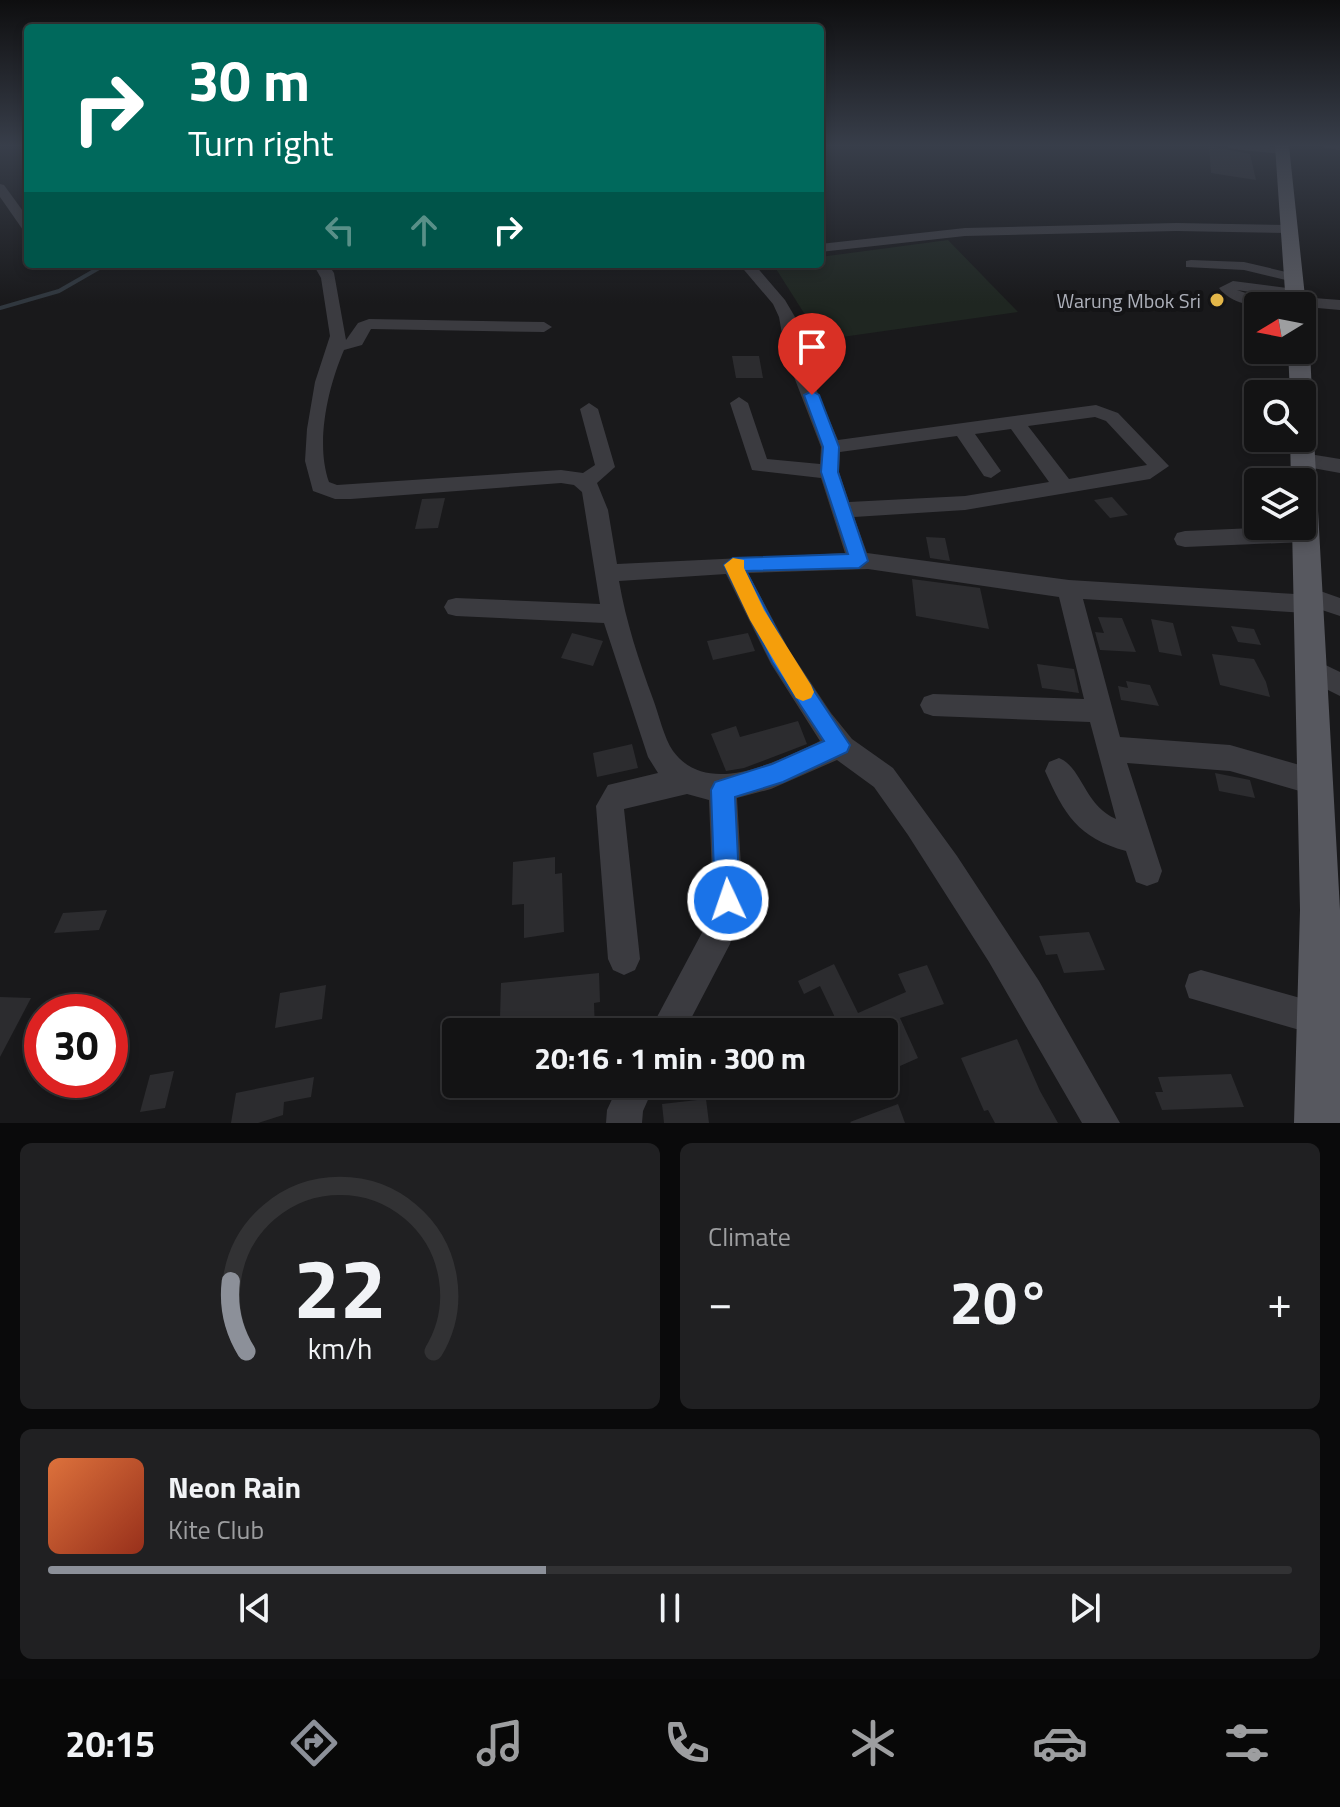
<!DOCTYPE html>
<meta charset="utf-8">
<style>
body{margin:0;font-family:"Titillium Web",sans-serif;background:#202022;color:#f1f3f6;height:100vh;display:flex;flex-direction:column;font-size:30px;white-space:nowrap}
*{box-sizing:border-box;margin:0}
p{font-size:26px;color:#9d9ea0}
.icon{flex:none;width:44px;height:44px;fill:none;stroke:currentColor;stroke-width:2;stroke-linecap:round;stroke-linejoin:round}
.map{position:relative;height:1123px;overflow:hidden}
.side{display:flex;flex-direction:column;gap:20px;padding:20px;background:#0a0a0b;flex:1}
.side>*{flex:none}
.top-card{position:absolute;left:24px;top:24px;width:800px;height:244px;border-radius:8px;box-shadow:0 4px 12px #0003,0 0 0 2px #323234;background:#00695c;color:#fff;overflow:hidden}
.needle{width:52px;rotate:260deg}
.fabs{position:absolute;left:1244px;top:292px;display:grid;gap:16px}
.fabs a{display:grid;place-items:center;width:72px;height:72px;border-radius:8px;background:#131314;box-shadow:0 4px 12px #0003,0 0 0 2px #323234;font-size:40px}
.speed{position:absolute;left:24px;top:994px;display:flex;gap:16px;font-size:40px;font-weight:700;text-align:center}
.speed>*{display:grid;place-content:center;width:104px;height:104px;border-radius:50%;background:#131314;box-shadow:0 4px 12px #0003,0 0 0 2px #323234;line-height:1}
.speed .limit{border:12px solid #d22;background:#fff;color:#111}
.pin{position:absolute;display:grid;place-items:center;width:68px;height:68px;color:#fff;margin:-82px -34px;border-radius:50% 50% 50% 0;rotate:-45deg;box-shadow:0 0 8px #0007}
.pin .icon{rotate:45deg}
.me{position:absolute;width:88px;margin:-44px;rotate:357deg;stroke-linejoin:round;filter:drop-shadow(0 0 6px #0008)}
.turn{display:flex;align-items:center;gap:28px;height:168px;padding:0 32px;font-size:36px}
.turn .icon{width:104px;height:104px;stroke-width:2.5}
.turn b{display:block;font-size:56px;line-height:68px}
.lanes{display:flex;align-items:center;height:76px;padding:0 32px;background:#0003;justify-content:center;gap:40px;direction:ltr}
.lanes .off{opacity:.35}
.big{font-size:60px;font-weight:700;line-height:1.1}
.side .tile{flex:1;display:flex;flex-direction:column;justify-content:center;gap:12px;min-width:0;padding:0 28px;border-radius:12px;background:#202022}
.side .dial{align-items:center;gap:0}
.dial svg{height:208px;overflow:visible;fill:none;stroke:#323234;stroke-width:7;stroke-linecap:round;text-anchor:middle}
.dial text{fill:#f1f3f6;stroke:none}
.song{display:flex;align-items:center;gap:24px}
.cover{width:96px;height:96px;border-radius:12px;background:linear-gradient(135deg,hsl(20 70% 55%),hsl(10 70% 35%))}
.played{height:8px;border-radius:4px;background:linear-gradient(90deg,#8c9099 40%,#323234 40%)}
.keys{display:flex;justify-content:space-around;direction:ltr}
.heat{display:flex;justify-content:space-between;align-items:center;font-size:44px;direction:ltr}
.side .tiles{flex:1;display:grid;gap:20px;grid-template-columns:1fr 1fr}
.tile:last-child{grid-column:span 2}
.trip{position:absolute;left:442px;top:1018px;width:456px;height:80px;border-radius:8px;background:#131314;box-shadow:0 4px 12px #0003,0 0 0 2px #323234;font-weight:700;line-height:80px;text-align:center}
.tabs{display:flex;height:128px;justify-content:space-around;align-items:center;background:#080808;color:#9d9ea0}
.tabs .icon{width:56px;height:56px}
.tabs .active{color:#8c9099}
.tabs b{font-size:36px;color:#f1f3f6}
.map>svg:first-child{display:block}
.green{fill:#1f2621}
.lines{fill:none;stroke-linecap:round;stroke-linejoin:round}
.stream{stroke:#30373e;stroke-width:4}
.building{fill:#2c2c2f}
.minor{fill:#3b3b40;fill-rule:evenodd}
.major{fill:#57585f;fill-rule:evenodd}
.route{fill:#1a73e8;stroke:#114b97;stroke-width:2}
.slow{fill:#f59e0b}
.poi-dot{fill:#e3b649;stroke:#141416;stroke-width:3}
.labels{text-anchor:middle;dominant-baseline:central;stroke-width:8;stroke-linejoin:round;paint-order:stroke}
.far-poi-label{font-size:20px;fill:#adb0ba;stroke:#141416;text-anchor:end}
</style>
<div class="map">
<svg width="1340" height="1123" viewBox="0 0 1340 1123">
<rect width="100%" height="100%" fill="#19191b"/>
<polygon class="green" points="948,240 1018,312 821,340 773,264 820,264 820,257"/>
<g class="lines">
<polyline class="stream" points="0,308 59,291 106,264"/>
</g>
<g class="building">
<polygon points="1209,146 1250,154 1256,180 1211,173"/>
<polygon points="732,356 759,356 763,378 736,378"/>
<polygon points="1112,497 1128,515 1110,518 1094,500"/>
<polygon points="445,498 438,528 415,529 422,499"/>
<polygon points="926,537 945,538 950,561 976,565 930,558"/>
<polygon points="912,579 980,588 989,629 916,616"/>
<polygon points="1098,617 1122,618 1136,652 1100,650 1095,632 1104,633"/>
<polygon points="1151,619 1173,623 1182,656 1159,652"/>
<polygon points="1231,626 1254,629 1261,645 1238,642"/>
<polygon points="572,633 603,641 593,666 561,658"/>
<polygon points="748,633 755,651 713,660 707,641"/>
<polygon points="1212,654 1254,659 1266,682 1270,697 1220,685"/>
<polygon points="1037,664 1074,669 1079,693 1042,688"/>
<polygon points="1126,681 1150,685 1159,706 1121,700 1118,686 1128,688"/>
<polygon points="798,721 807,744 744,768 726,771 711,734 736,726 740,737"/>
<polygon points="632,744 638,768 597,777 593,753"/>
<polygon points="1215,773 1250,780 1255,798 1219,791"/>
<polygon points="555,857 555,874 562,873 564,932 524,938 524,904 512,905 513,862"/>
<polygon points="107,910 99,930 54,933 63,913"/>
<polygon points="1089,932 1105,970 1064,973 1057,954 1046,955 1039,936"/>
<polygon points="834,964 858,1013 906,992 898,974 927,965 944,1004 900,1018 918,1058 891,1070 884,1055 884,1032 874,1032 870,1025 856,1032 842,1032 820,986 804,994 798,981"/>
<polygon points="599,973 600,1002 594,1003 595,1032 464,1032 464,1024 500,1018 501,983"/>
<polygon points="326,985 322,1019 275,1028 280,993"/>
<polygon points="0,997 31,998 0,1057"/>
<polygon points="1017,1039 1040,1091 1058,1123 995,1123 988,1110 984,1111 961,1058"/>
<polygon points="174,1071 165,1108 140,1112 150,1075"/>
<polygon points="1231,1074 1244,1107 1162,1110 1155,1092 1163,1092 1158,1077"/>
<polygon points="314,1077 311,1097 284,1102 283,1115 258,1123 231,1123 236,1093"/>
<polygon points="493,1084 566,1084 567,1092 523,1099 523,1094 493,1099"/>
<polygon points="706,1099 709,1123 664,1123 662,1104"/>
<polygon points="898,1104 905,1123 851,1123 850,1122"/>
</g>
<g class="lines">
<g class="minor">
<polygon points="1226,146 1267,146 1289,151 1283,154 1232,149"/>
<polygon points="1323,146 1340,146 1340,150 1325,148"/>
<polygon points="0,184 4,185 28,218 28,231 23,230 0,197"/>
<polygon points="1176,223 1289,225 1296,229 1289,233 1176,231 965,236 820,252 820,244 965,228"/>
<polygon points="1191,260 1244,262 1299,275 1301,278 1294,282 1244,270 1186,267 1186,261"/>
<path d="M313,264h15l6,9 12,67 12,-17 11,-4 175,3 8,5 -8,5 -173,-3 -9,16 -18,5c-16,37 -29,93 -15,132l8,3 224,-15 22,3 12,-8 -15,-56 9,-6 9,6 17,58 -18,16 11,27 9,54 228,-11 -24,-75 -69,-8 -22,-67 9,-6 9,6 19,56 53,5 1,-17 -35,-91 -7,-39 -6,-13 -34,-40h15l31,36 10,17 7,39 36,84 258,-35 22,8 51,53 -19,13 -185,31 -111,7 13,36 202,27 226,14 3,-5 8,-3 34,12v18l-24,-8 -10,5 -223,-14 37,138 110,8 87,25 10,4 4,9 -4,9 -10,4 -87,-25 -103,-8 35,108 -4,11 -11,4 -11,-4 -10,-31c-48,-13 -62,-37 -81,-80l4,-9 10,-4c23,9 25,47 57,61l-26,-97 -157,-6 -9,-3 -4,-8 4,-8 9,-3 151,5 -25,-102 -191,-28 -120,4 41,77 42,63 21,26 41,29 64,88 82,125 81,142h-38l-93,-161 -81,-127 -34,-48 -37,-27 -66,29 -34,9 6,102 -13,44 -46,88h-35l56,-105 8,-27 -4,-100 -22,-6 -63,15 16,150 -5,11 -11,5 -11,-5 -5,-11 -12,-153 12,-21 50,-12 -10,-16 -44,-134 -148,-7 -8,-2 -4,-7 4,-7 8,-2 144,6 -18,-112 -8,-7 -13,-2 -210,16h-16l-22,-8 -8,-30 2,-32 8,-47 15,-46 -9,-58zM1095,417l11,4 41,44 -78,14 -41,-53zM1011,429l38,53 -84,14 -116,6 -10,-30 1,-20 117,-16 27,40 7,2 10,-7 -26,-37zM726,574l45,90 49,77c-41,19 -112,58 -147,10 -9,-13 -14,-36 -20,-52 -14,-38 -27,-77 -34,-118z"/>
<path d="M1233,281l62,8 5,2 1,6 39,3v10l-45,-4 -5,-2v-6l-53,-8 47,16c-23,0 -49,2 -65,-18z"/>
<polygon points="1303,453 1340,459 1340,473 1296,465 1293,460"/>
<polygon points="1304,526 1312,528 1315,534 1312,540 1304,542 1185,547 1177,545 1174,539 1177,533 1185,531"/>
<polygon points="1313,659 1340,672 1340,696 1304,678 1301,670 1304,662"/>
<polygon points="1201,970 1329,1006 1334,1018 1329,1030 1317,1035 1189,998 1185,986 1189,974"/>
<polygon points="619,1084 655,1084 643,1111 642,1123 606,1123 607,1110"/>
</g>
<g class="major">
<polygon points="1275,146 1289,146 1306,306 1302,310 1302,306 1286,306"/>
<polygon points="1302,344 1310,350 1312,394 1302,401 1302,394 1290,394 1288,350 1302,350"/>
<polygon points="1302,430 1310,432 1314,438 1340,910 1340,1123 1294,1123 1300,910 1292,526 1302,526 1302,482 1291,482 1290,438 1302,438"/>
</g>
</g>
<linearGradient id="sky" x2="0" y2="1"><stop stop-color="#0e0e0f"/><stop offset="0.48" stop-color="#383e4a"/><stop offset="1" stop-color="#383e4a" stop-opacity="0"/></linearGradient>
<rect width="1340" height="303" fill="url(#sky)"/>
<polygon class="route" points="812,391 819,395 839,447 838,472 868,561 859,568 746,571 787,650 850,745 847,752 783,782 735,797 740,900 737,909 728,913 719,909 715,900 711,790 715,782 772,764 824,741 772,662 724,565 733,558 848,554 821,472 823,447 804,395"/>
<polygon class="slow" points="733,558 744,560 744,568 764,610 811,685 814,692 811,698 803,701 796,698 750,620 724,565"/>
<circle class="poi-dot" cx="1217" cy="300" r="8"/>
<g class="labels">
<g class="far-poi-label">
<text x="1201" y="300">Warung Mbok Sri</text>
</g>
</g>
</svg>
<div class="fabs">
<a><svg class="needle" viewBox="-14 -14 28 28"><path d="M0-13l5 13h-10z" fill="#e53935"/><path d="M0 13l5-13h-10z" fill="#9d9ea0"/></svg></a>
<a><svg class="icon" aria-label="search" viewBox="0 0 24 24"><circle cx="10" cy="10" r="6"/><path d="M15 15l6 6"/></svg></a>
<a><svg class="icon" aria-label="layers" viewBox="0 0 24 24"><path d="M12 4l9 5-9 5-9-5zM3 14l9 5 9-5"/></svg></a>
</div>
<div class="speed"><div class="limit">30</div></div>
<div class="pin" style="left:812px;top:395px;background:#d93025"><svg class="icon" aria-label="arrive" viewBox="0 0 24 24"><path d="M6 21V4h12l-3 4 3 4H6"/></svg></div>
<svg class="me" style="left:728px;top:900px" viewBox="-20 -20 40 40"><circle r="17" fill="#1a73e8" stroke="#fff" stroke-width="3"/><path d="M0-11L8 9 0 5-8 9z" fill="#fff"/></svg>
<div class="trip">20:16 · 1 min · 300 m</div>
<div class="top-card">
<div class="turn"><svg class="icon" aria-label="right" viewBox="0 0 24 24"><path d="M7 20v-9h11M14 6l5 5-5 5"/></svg><div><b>30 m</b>Turn right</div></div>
<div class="lanes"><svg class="icon off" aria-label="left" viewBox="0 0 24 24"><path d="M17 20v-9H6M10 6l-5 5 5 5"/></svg><svg class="icon off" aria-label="ahead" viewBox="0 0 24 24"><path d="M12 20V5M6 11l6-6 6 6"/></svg><svg class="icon" aria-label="right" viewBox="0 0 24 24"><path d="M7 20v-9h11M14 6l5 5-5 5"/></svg></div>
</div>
</div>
<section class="side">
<div class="tiles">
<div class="tile dial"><svg viewBox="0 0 100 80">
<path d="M14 69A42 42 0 1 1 86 69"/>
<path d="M14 69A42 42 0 0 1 8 42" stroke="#8c9099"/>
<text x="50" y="56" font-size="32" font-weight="700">22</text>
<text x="50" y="72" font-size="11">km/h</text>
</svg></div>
<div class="tile"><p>Climate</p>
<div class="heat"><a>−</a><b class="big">20°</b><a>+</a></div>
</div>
<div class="tile">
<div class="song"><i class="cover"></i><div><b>Neon Rain</b><p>Kite Club</p></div></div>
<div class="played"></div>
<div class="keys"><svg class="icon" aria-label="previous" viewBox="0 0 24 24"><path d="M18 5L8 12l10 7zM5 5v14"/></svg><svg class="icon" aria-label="pause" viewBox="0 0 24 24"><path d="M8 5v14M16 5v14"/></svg><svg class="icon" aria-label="next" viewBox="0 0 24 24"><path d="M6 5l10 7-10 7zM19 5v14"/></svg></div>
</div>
</div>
</section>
<nav class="tabs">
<b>20:15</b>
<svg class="icon active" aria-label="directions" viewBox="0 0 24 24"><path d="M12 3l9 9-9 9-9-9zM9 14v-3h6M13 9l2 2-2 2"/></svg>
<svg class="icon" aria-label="music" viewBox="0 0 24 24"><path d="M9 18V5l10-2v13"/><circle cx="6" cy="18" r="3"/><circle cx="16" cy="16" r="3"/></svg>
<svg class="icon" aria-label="phone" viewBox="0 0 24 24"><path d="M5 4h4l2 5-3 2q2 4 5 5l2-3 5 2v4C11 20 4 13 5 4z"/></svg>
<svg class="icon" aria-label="climate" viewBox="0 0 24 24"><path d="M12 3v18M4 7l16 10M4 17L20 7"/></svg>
<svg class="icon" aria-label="car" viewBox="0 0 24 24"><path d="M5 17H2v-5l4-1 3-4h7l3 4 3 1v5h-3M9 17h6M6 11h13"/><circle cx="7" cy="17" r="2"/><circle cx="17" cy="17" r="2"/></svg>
<svg class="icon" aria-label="filters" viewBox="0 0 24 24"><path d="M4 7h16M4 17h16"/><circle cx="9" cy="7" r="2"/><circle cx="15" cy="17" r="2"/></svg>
</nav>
